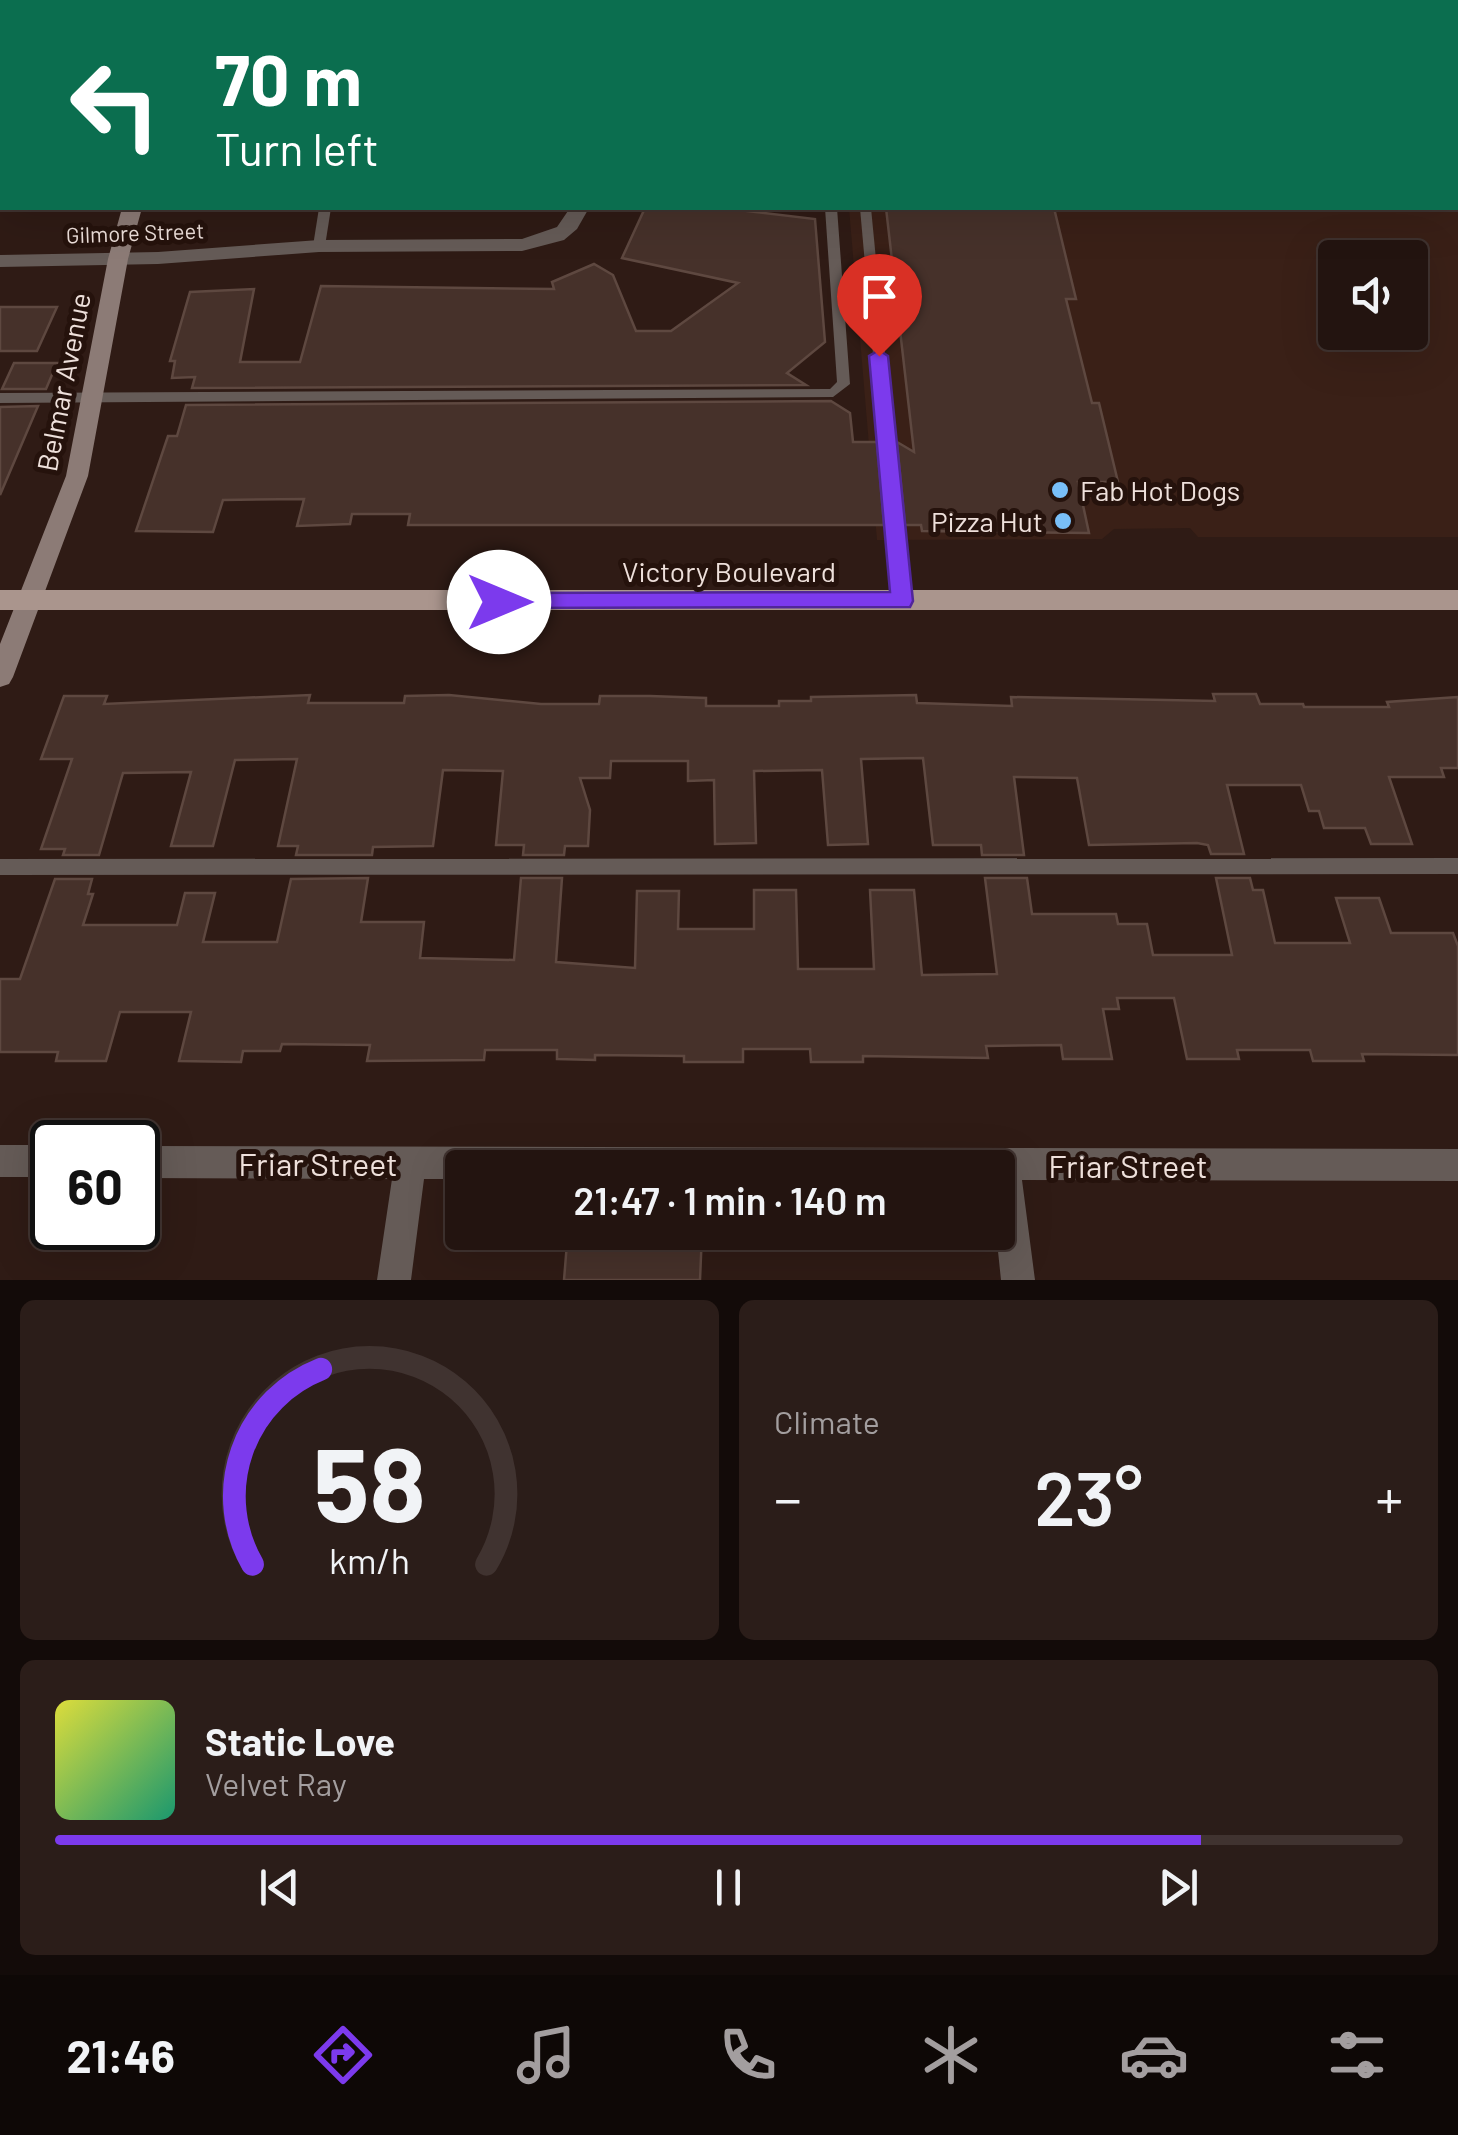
<!DOCTYPE html>
<meta charset="utf-8">
<style>
body{margin:0;font-family:Barlow,sans-serif;background:#2b1d19;color:#f1f3f6;height:100vh;display:flex;flex-direction:column;font-size:38px;white-space:nowrap}
*{box-sizing:border-box;margin:0}
p{font-size:32px;color:#a39e9f}
.icon{flex:none;width:55px;height:55px;fill:none;stroke:currentColor;stroke-width:2;stroke-linecap:round;stroke-linejoin:round}
.map{position:relative;height:1280px;overflow:hidden}
.side{display:flex;flex-direction:column;gap:20px;padding:20px;background:#130b09;flex:1}
.side>*{flex:none}
.banner{position:absolute;left:0px;top:0px;width:1460px;height:210px;box-shadow:0 10px 40px #0002,0 0 0 2px #403330;background:#0b6e4f;color:#fff;overflow:hidden}
.buttons{position:absolute;left:1318px;top:240px;display:grid;gap:20px}
.buttons a{display:grid;place-items:center;width:110px;height:110px;border-radius:10px;background:#231410;box-shadow:0 10px 40px #0002,0 0 0 2px #403330;font-size:50px}
.speed{position:absolute;left:30px;top:1120px;display:flex;gap:20px;font-size:50px;font-weight:700;text-align:center}
.speed>*{display:grid;place-content:center;width:130px;height:130px;border-radius:50%;background:#231410;box-shadow:0 10px 40px #0002,0 0 0 2px #403330;line-height:1}
.speed .limit{border:5px solid #111;border-radius:15px;background:#fff;color:#111}
.pin{position:absolute;display:grid;place-items:center;width:85px;height:85px;color:#fff;margin:-102px -42px;border-radius:50% 50% 50% 0;rotate:-45deg;box-shadow:0 0 10px #0007}
.pin .icon{rotate:45deg}
.me{position:absolute;width:110px;margin:-55px;rotate:90deg;stroke-linejoin:round;filter:drop-shadow(0 0 8px #0008)}
.turn{display:flex;align-items:center;gap:35px;height:210px;padding:0 50px;font-size:45px}
.turn .icon{width:130px;height:130px;stroke-width:2.5}
.turn b{display:block;font-size:70px;line-height:85px}
.big{font-size:75px;font-weight:600;line-height:1.1}
.side .widget{flex:1;display:flex;flex-direction:column;justify-content:center;gap:15px;min-width:0;padding:0 35px;border-radius:15px;background:#2b1d19}
.side .dial{align-items:center;gap:0}
.dial svg{height:260px;overflow:visible;fill:none;stroke:#403330;stroke-width:7;stroke-linecap:round;text-anchor:middle}
.dial text{fill:#f1f3f6;stroke:none}
.song{display:flex;align-items:center;gap:30px}
.cover{width:120px;height:120px;border-radius:15px;background:linear-gradient(135deg,hsl(60 70% 55%),hsl(160 70% 35%))}
.played{height:10px;border-radius:5px;background:linear-gradient(90deg,#7c3aed 85%,#403330 85%)}
.keys{display:flex;justify-content:space-around;direction:ltr}
.heat{display:flex;justify-content:space-between;align-items:center;font-size:55px;direction:ltr}
.side .tiles{flex:1;display:grid;gap:20px;grid-template-columns:1fr 1fr}
.widget:last-child{grid-column:span 2}
.trip{position:absolute;left:445px;top:1150px;width:570px;height:100px;border-radius:10px;background:#231410;box-shadow:0 10px 40px #0002,0 0 0 2px #403330;font-weight:600;line-height:100px;text-align:center}
.tab-bar{display:flex;height:160px;justify-content:space-around;align-items:center;background:#0e0806;color:#a39e9f}
.tab-bar .icon{width:70px;height:70px}
.tab-bar .active{color:#7c3aed}
.tab-bar b{font-size:45px;color:#f1f3f6}
.map>svg:first-child{display:block}
.built{fill:#3a2017;fill-rule:evenodd}
.building{fill:#46312a;stroke:#5e4840;stroke-width:2.5}
.lines{fill:none;stroke-linecap:round;stroke-linejoin:round}
.path{stroke:#7a6963;stroke-width:5;stroke-dasharray:5 5;stroke-linecap:butt}
.lane{fill:#655b57;fill-rule:evenodd}
.street{fill:#655b57;fill-rule:evenodd}
.secondary{fill:#8c7b76;fill-rule:evenodd}
.primary{fill:#aa958d;fill-rule:evenodd}
.route{fill:#7c3aed;stroke:#51269a;stroke-width:2.5}
.poi-dot{fill:#79bff8;stroke:#25120c;stroke-width:4}
.labels{text-anchor:middle;dominant-baseline:central;stroke-width:10;stroke-linejoin:round;paint-order:stroke}
.far-street-label{font-size:22px;fill:#eee0db;stroke:#25120c}
.street-label{font-size:28px;fill:#eee0db;stroke:#25120c}
.poi-label{font-size:28px;fill:#eee0db;stroke:#25120c;text-anchor:start}
.near-street-label{font-size:32px;fill:#eee0db;stroke:#25120c}
</style>
<div class="map">
<svg width="1458" height="1280" viewBox="0 0 1458 1280">
<rect width="100%" height="100%" fill="#2f1b15"/>
<g class="built">
<polygon points="845,0 1329,0 1336,2 844,2"/>
<path d="M1458,41v496h-260l-8,-9 -76,1 -12,10 -225,1 -28,-332h609zM1335,258h75v74h-75z"/>
</g>
<g class="building">
<polygon points="645,208 722,208 815,219 825,342 787,373 806,385 192,388 195,377 172,378 175,361 170,361 190,292 254,289 240,362 300,362 321,286 554,289 552,282 594,264 613,275 636,331 671,331 738,283 622,258"/>
<polygon points="886,208 1054,208 1076,299 1066,299 1092,403 1099,403 1118,482 1078,482 1089,533 922,531 921,525 905,525 897,442 914,452"/>
<polygon points="0,307 57,307 37,351 0,351"/>
<polygon points="14,363 57,363 46,389 2,389"/>
<polygon points="831,401 850,413 853,442 877,442 884,525 408,525 410,514 352,514 350,524 297,526 304,499 223,500 213,532 136,531 168,436 177,436 186,405"/>
<polygon points="38,406 0,495 0,407"/>
<polygon points="1213,694 1256,694 1260,704 1303,704 1304,707 1389,707 1387,702 1458,697 1458,768 1441,768 1444,777 1389,777 1412,844 1371,844 1365,828 1324,828 1319,811 1309,811 1301,785 1227,785 1244,854 1211,854 1208,845 1197,843 1089,845 1077,778 1014,777 1024,855 982,855 981,845 933,845 923,758 861,759 868,844 828,845 822,770 754,771 756,843 715,844 714,780 688,781 688,761 611,761 610,778 580,778 590,810 588,846 565,846 564,855 523,855 524,845 496,845 503,771 443,770 433,846 373,847 372,855 296,855 298,846 278,846 297,759 235,760 213,846 171,846 191,772 123,773 99,855 63,855 65,849 41,849 72,759 41,759 64,696 107,696 104,704 310,695 308,703 404,703 405,696 449,695 541,704 599,704 600,696 650,696 706,698 706,706 779,706 779,701 811,701 811,697 916,695 917,703 1012,706 1011,697 1215,701"/>
<polygon points="368,878 361,922 424,922 420,958 514,960 521,878 562,878 556,962 635,968 637,891 679,891 678,929 754,929 754,890 796,890 798,969 874,969 870,890 914,890 922,975 997,974 985,878 1027,878 1032,914 1116,914 1118,924 1147,924 1153,955 1232,955 1216,878 1250,878 1253,890 1263,890 1275,943 1350,943 1336,898 1379,898 1391,933 1453,933 1458,946 1458,1055 1362,1054 1364,1061 1313,1061 1310,1050 1237,1050 1239,1059 1187,1059 1174,998 1117,998 1119,1009 1103,1009 1112,1059 1063,1059 1061,1045 986,1046 988,1058 863,1056 863,1062 811,1062 810,1049 743,1049 743,1062 684,1062 684,1056 595,1055 595,1060 557,1059 557,1050 485,1050 484,1060 367,1061 370,1045 282,1044 280,1051 243,1051 241,1062 179,1061 191,1012 120,1012 106,1061 56,1061 58,1052 0,1052 0,979 20,979 55,879 92,879 88,894 93,894 83,925 177,925 185,893 215,893 203,942 277,942 291,879"/>
<polygon points="660,1232 702,1232 700,1280 564,1280 567,1243 660,1245"/>
</g>
<g class="lines">
<polyline class="path" points="1368,0 1376,2"/>
<g class="lane">
<polygon points="387,0 397,0 396,2 386,2"/>
<polygon points="827,0 837,0 836,2 826,2"/>
<polygon points="858,0 868,0 867,2 857,2"/>
<polygon points="1023,0 1033,0 1034,2 1024,2"/>
<polygon points="1085,0 1095,0 1096,2 1086,2"/>
<polygon points="1280,0 1298,0 1299,2 1283,2"/>
<polygon points="319,208 331,208 325,246 319,250 313,246"/>
<polygon points="825,208 837,208 850,384 833,397 0,403 0,393 830,389 837,382"/>
<polygon points="860,208 871,208 909,601 902,607 895,601"/>
<polygon points="1458,858 1458,874 0,875 0,859"/>
</g>
<g class="street">
<rect x="0" y="57" width="2" height="10"/>
<polygon points="570,208 589,208 577,229 564,240 522,251 319,252 158,264 0,267 0,255 158,252 319,240 522,239 557,227"/>
<rect x="0" y="1145" width="52" height="32"/>
<polygon points="138,1146 1458,1149 1458,1181 1022,1180 1035,1280 1001,1280 996,1232 998,1168 462,1168 462,1179 424,1179 411,1280 377,1280 392,1179 138,1178"/>
</g>
<polygon class="secondary" points="122,208 142,208 128,259 88,476 13,677 9,684 0,687 0,644 66,476 108,259"/>
<rect class="primary" x="0" y="590" width="1458" height="20"/>
</g>
<polygon class="route" points="879,350 888,356 913,601 910,607 491,608 488,602 491,596 499,593 890,592 869,356"/>
<g class="poi-dot">
<circle cx="1060" cy="490" r="10"/>
<circle cx="1063" cy="521" r="10"/>
</g>
<g class="labels">
<g class="far-street-label">
<text transform="translate(135 232) rotate(-2)">Gilmore Street</text>
</g>
<g class="street-label">
<text transform="translate(63 382) rotate(-79)">Belmar Avenue</text>
<text x="729" y="571">Victory Boulevard</text>
</g>
<g class="poi-label">
<text x="1080" y="490">Fab Hot Dogs</text>
<text x="1043" y="521" text-anchor="end">Pizza Hut</text>
</g>
<g class="near-street-label">
<text x="318" y="1163">Friar Street</text>
<text x="1128" y="1165">Friar Street</text>
</g>
</g>
</svg>
<div class="buttons">
<a><svg class="icon" aria-label="sound" viewBox="0 0 24 24"><path d="M4 9h4l5-4v14l-5-4H4zM17 9q2 3 0 6"/></svg></a>
</div>
<div class="speed"><div class="limit">60</div></div>
<div class="pin" style="left:879px;top:356px;background:#d93025"><svg class="icon" aria-label="arrive" viewBox="0 0 24 24"><path d="M6 21V4h12l-3 4 3 4H6"/></svg></div>
<svg class="me" style="left:499px;top:602px" viewBox="-20 -20 40 40"><circle r="19" fill="#fff"/><path d="M0-13L10 11 0 6-10 11z" fill="#7c3aed"/></svg>
<div class="trip">21:47 · 1 min · 140 m</div>
<div class="banner">
<div class="turn"><svg class="icon" aria-label="left" viewBox="0 0 24 24"><path d="M17 20v-9H6M10 6l-5 5 5 5"/></svg><div><b>70 m</b>Turn left</div></div>
</div>
</div>
<section class="side">
<div class="tiles">
<div class="widget dial"><svg viewBox="0 0 100 80">
<path d="M14 69A42 42 0 1 1 86 69"/>
<path d="M14 69A42 42 0 0 1 35 9" stroke="#7c3aed"/>
<text x="50" y="56" font-size="32" font-weight="700">58</text>
<text x="50" y="72" font-size="11">km/h</text>
</svg></div>
<div class="widget"><p>Climate</p>
<div class="heat"><a>−</a><b class="big">23°</b><a>+</a></div>
</div>
<div class="widget">
<div class="song"><i class="cover"></i><div><b>Static Love</b><p>Velvet Ray</p></div></div>
<div class="played"></div>
<div class="keys"><svg class="icon" aria-label="previous" viewBox="0 0 24 24"><path d="M18 5L8 12l10 7zM5 5v14"/></svg><svg class="icon" aria-label="pause" viewBox="0 0 24 24"><path d="M8 5v14M16 5v14"/></svg><svg class="icon" aria-label="next" viewBox="0 0 24 24"><path d="M6 5l10 7-10 7zM19 5v14"/></svg></div>
</div>
</div>
</section>
<nav class="tab-bar">
<b>21:46</b>
<svg class="icon active" aria-label="directions" viewBox="0 0 24 24"><path d="M12 3l9 9-9 9-9-9zM9 14v-3h6M13 9l2 2-2 2"/></svg>
<svg class="icon" aria-label="music" viewBox="0 0 24 24"><path d="M9 18V5l10-2v13"/><circle cx="6" cy="18" r="3"/><circle cx="16" cy="16" r="3"/></svg>
<svg class="icon" aria-label="phone" viewBox="0 0 24 24"><path d="M5 4h4l2 5-3 2q2 4 5 5l2-3 5 2v4C11 20 4 13 5 4z"/></svg>
<svg class="icon" aria-label="climate" viewBox="0 0 24 24"><path d="M12 3v18M4 7l16 10M4 17L20 7"/></svg>
<svg class="icon" aria-label="car" viewBox="0 0 24 24"><path d="M5 17H2v-5l4-1 3-4h7l3 4 3 1v5h-3M9 17h6M6 11h13"/><circle cx="7" cy="17" r="2"/><circle cx="17" cy="17" r="2"/></svg>
<svg class="icon" aria-label="filters" viewBox="0 0 24 24"><path d="M4 7h16M4 17h16"/><circle cx="9" cy="7" r="2"/><circle cx="15" cy="17" r="2"/></svg>
</nav>
